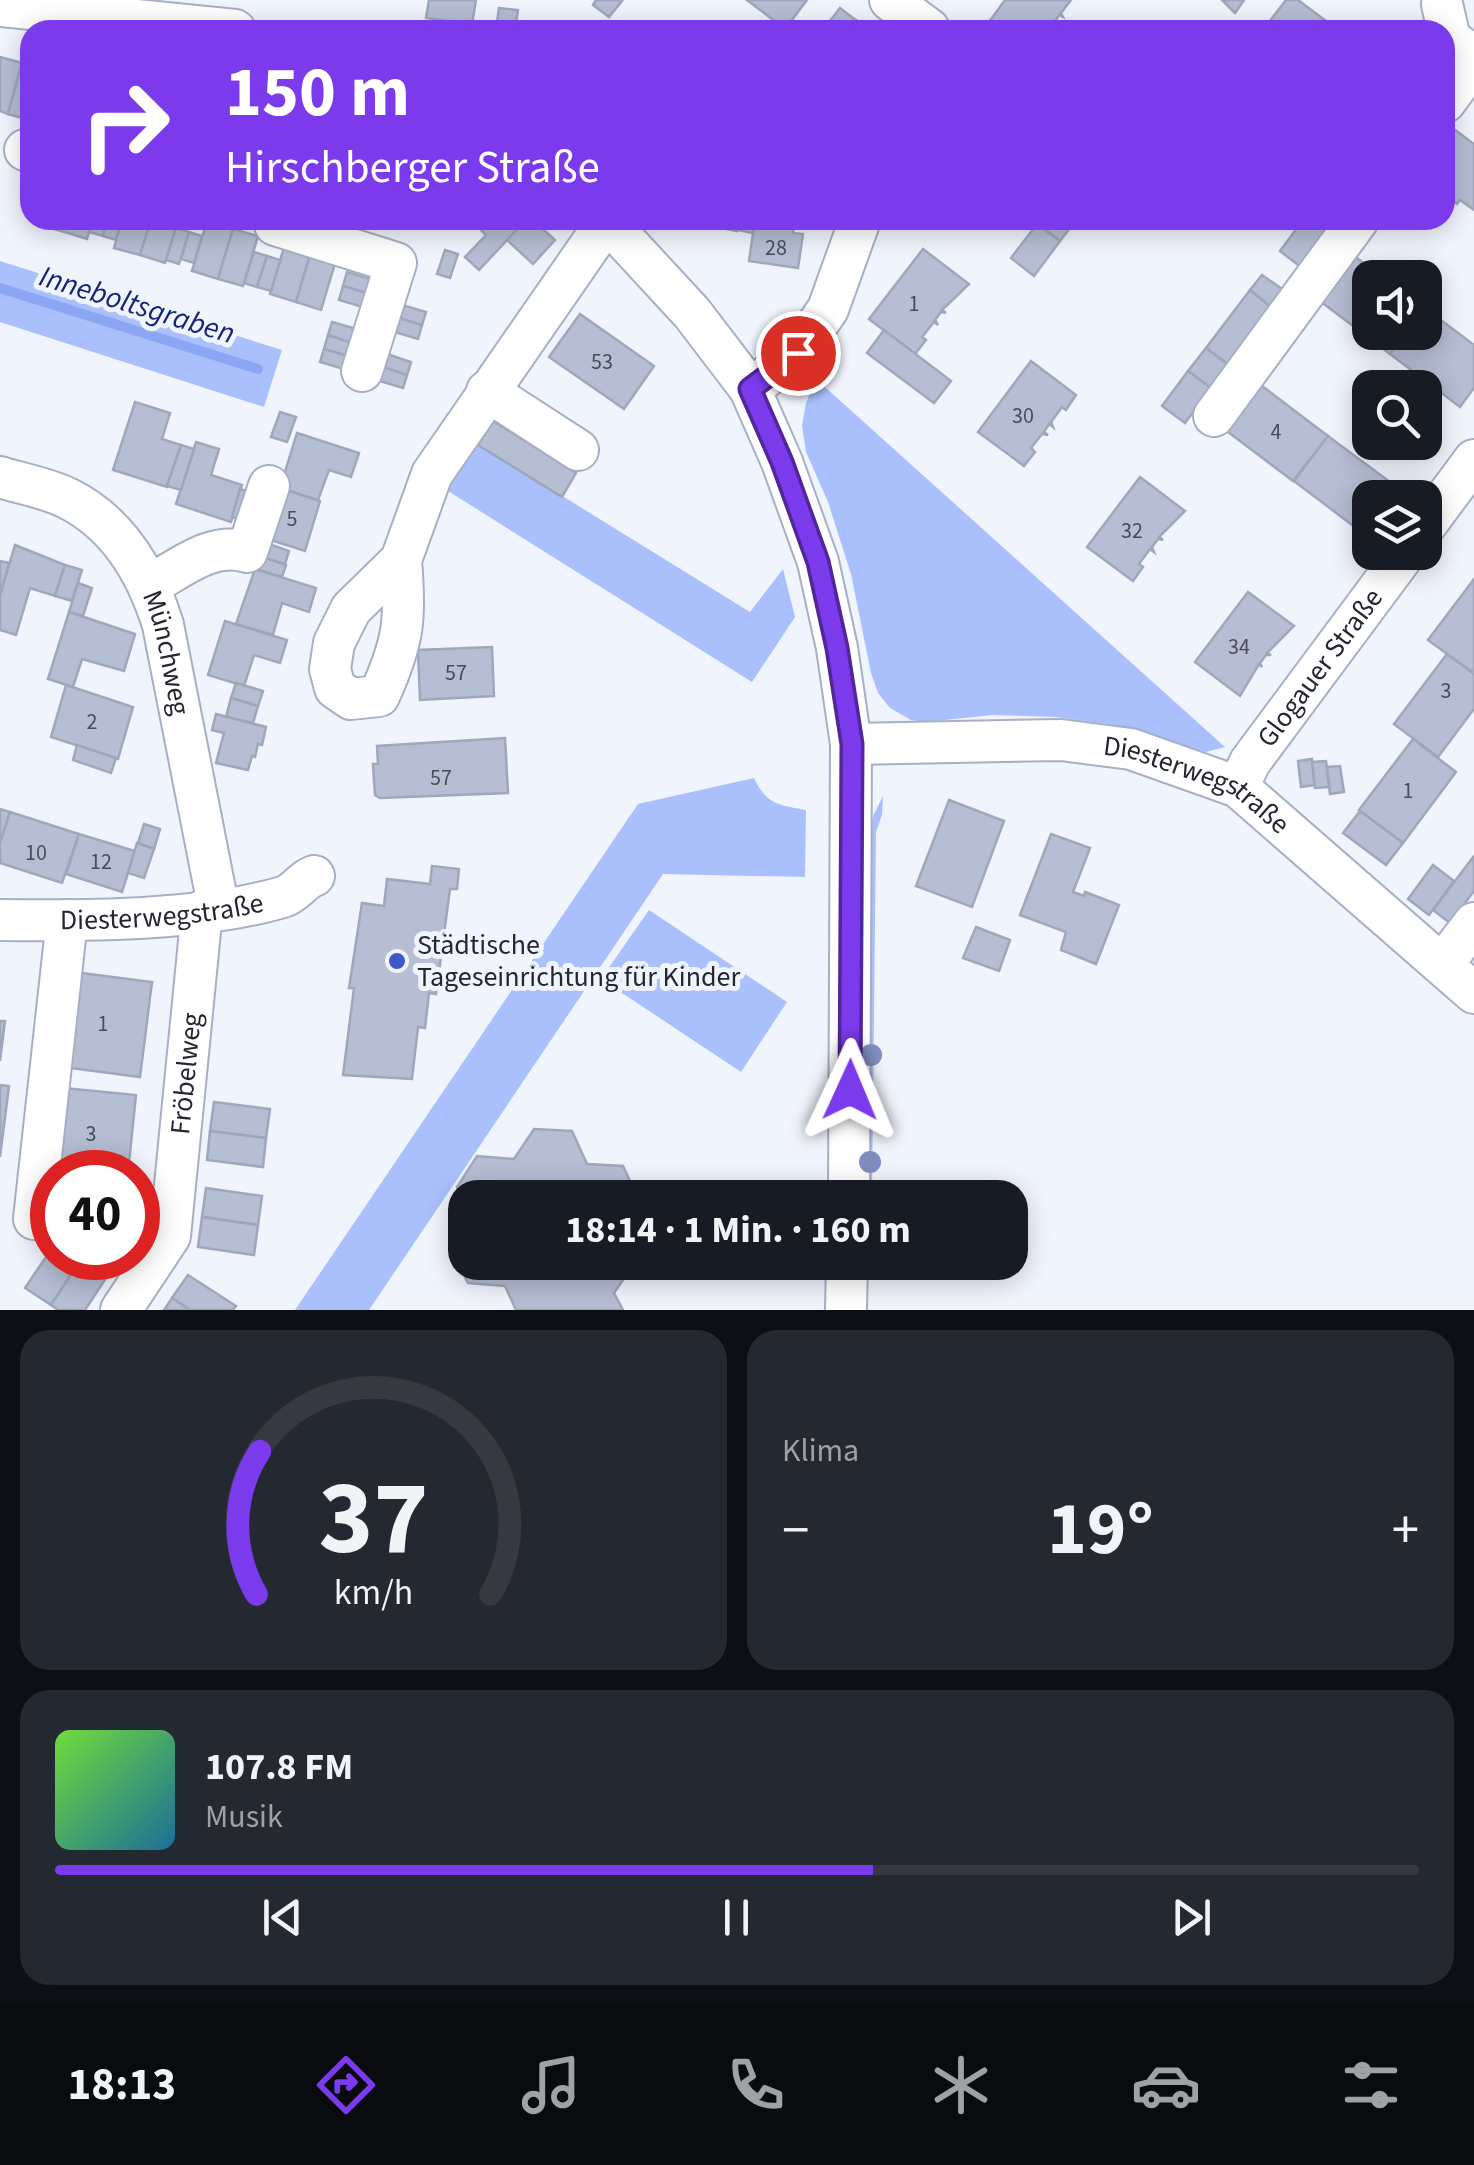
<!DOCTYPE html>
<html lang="de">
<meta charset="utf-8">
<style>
body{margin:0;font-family:"Source Sans 3",sans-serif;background:#242831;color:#f1f3f6;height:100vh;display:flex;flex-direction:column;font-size:38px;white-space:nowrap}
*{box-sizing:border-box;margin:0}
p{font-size:32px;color:#9ea1a6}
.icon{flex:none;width:55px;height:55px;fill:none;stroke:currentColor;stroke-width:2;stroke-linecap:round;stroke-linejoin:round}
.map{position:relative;height:1310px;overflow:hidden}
.side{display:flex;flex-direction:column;gap:20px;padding:20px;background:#0d0f14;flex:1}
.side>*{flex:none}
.guide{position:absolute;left:20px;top:20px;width:1435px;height:210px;border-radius:30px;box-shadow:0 5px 25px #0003;background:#7c3aed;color:#fff;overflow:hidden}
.controls{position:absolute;left:1352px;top:260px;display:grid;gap:20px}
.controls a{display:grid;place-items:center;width:90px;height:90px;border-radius:20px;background:#171b24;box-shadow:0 5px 25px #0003;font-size:50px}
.speed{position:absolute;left:30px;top:1150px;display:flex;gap:20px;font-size:50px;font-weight:700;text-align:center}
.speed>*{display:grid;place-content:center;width:130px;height:130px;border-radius:50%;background:#171b24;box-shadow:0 5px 25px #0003;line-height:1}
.speed .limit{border:15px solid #d22;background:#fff;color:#111}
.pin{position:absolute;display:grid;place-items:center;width:85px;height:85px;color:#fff;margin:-42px;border:5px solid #fff;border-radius:50%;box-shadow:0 2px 10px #0007}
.me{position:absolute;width:110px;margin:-55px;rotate:1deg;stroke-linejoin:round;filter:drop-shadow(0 0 8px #0008)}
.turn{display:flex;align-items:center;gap:35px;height:210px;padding:0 40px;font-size:45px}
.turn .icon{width:130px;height:130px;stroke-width:2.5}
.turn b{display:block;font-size:70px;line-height:85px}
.big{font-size:75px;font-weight:700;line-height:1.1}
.side .card{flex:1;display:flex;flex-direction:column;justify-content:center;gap:15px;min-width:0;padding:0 35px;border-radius:30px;background:#242831}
.side .dial{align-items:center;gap:0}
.dial svg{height:260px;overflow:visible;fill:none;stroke:#363941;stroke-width:7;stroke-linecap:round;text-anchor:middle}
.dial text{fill:#f1f3f6;stroke:none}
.song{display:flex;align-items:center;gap:30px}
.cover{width:120px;height:120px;border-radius:15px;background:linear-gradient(135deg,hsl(100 70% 55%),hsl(200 70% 35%))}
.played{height:10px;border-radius:5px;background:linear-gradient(90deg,#7c3aed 60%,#363941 60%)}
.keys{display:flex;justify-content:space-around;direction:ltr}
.heat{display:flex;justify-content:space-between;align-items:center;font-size:55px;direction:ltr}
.side .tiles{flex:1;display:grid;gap:20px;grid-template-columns:1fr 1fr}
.card:last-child{grid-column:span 2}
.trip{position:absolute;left:448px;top:1180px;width:580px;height:100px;border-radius:30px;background:#171b24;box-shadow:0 5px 25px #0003;font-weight:700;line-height:100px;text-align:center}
.menu{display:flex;height:160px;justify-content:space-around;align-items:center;background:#090b0e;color:#9ea1a6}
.menu .icon{width:70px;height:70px}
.menu .current{color:#7c3aed}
.menu b{font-size:45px;color:#f1f3f6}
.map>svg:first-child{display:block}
.green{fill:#a9c0fc}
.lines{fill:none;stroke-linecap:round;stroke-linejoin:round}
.stream{stroke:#8ba6f2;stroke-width:10}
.building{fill:#b5bed3;stroke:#9fa7bc;stroke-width:2.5}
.minor-casing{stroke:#a7afc4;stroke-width:44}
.minor{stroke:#fff;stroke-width:40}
.tree{fill:#808dc0}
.route-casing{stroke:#51269a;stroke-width:25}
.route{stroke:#7c3aed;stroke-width:18}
.poi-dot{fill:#3d59cc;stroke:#f0f4fd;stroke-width:4}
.labels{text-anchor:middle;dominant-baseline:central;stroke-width:10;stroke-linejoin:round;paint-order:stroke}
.number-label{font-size:22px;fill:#484d58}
.street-label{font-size:28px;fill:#24272f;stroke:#f0f4fd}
.poi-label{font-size:28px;fill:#24272f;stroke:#f0f4fd;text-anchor:start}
.water-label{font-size:30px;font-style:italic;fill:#152278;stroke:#f0f4fd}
</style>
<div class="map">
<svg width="1474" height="1310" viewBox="0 0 1474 1310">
<rect width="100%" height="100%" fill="#f0f4fd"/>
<g class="green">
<polygon points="0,261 282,350 264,407 0,322"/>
<polygon points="816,379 1225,747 1206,752 1114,725 1056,717 993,715 925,722 911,720 890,708 878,693 871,673 851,574 828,502 806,452 802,426 806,403"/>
<polygon points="467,437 750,612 783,569 795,617 752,682 437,484"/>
<path d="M754,778c13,27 24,27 52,32l-1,67 -142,-3 -294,436h-74l343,-506z"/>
<polygon points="883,796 882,815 876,832 872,1197 861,1198 868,844 873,816"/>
<polygon points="649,910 787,1002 741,1072 601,979"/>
</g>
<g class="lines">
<polyline class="stream" points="0,288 258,369"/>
</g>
<g class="building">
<polygon points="429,0 476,0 472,24 426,18"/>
<polygon points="596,0 620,0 622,1 609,17 593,5"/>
<polygon points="747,0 807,0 785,29"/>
<polygon points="1005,0 1071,0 1061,13 1063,17 1059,15 1054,23 1056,27 1052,24 1048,30 999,30 989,22"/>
<polygon points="1222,0 1244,0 1235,13"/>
<polygon points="1286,0 1298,0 1338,30 1263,30"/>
<polygon points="499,8 518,10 515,30 496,30"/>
<polygon points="840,8 853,18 870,30 823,30"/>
<polygon points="0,57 22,63 8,114 0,111"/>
<polygon points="22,63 30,66 30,120 8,114"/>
<polygon points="1451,127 1474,144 1474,210 1460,200 1457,204 1446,195 1449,191 1445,188 1445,135"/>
<polygon points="37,220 65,220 61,231 36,224"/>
<polygon points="65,220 93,220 87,239 61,231"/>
<polygon points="93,220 107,220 103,236 89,232"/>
<polygon points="107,220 122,220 116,240 103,236"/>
<polygon points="122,220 151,220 140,255 114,248"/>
<polygon points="151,220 178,220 165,263 140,255"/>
<polygon points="471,220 526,220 479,270 465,257 486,235"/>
<polygon points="526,220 533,220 555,240 533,264 507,240"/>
<polygon points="722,220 739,220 737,231 721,228"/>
<polygon points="739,220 755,220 753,233 738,230"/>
<polygon points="755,220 795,220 793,233 803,234 798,268 749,261"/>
<polygon points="1040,220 1076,220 1060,241 1037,223"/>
<polygon points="1303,220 1336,220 1302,268 1280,251"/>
<polygon points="207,221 233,229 218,279 192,271"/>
<polygon points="1037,224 1060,241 1034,276 1011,258"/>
<polygon points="176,228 189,232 179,264 166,260"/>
<polygon points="233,229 258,236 243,286 218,279"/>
<polygon points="189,232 202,236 194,263 181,259"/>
<polygon points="285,244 311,252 296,302 270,294"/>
<polygon points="923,249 969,284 942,310 946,313 941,312 935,320 938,325 934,322 922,337 926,340 915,354 869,319"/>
<polygon points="445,250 458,254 450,278 437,274"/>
<polygon points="254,252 267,256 257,287 244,283"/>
<polygon points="311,252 336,260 321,310 296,302"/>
<polygon points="267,256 280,260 271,291 257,287"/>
<polygon points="1354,256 1384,278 1370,278 1370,332 1406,332 1390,354 1320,301"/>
<polygon points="347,272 374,280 370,294 343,286"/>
<polygon points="1262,275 1285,291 1272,308 1250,290"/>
<polygon points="343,286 370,294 366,308 339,300"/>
<polygon points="1250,290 1272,308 1229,365 1206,348"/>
<polygon points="399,304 426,312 422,325 395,317"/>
<polygon points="1425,308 1474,345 1474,388 1460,407 1390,354 1406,332 1425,332"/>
<polygon points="580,314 654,366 624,409 549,357"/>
<polygon points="395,317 422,325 418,339 391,331"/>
<polygon points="332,322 360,330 355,344 328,335"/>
<polygon points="884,330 951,381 934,403 867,353"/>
<polygon points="328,335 355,344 351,357 324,349"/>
<polygon points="1206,348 1228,365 1211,388 1188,371"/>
<polygon points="324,349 351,357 347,370 320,362"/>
<polygon points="384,353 411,362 407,375 380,366"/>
<polygon points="1031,361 1076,395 1066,410 1062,407 1051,422 1053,427 1049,424 1044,432 1048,435 1042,434 1031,448 1035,452 1024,466 978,432"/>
<polygon points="380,366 407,375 403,388 376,380"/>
<polygon points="1188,371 1211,388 1185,423 1162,406"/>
<polygon points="1258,383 1328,436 1293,481 1224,429"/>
<polygon points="135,402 170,413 162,439 181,445 167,487 113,470"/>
<polygon points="280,412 296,417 287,442 271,437"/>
<polygon points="493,421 576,473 562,497 478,445"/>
<polygon points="297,433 359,453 351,477 329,470 318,500 280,488"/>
<polygon points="1328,436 1398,488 1391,498 1370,498 1370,526 1364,534 1294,481"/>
<polygon points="196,442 219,449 211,475 242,485 231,522 176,504"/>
<polygon points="181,445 194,449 181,490 167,486"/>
<polygon points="1140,477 1185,511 1159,537 1163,540 1158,539 1152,547 1154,552 1150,549 1139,564 1143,567 1133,581 1087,547"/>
<polygon points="280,488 320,501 305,551 264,538"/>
<polygon points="240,489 254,494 245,521 232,517"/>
<polygon points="263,542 289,551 285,564 259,556"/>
<polygon points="15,545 65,565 55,596 30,588 16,635 0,630 0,595"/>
<polygon points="259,556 286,565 282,577 255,569"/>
<polygon points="0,561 9,563 0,595"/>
<polygon points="65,565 82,570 72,601 55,596"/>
<polygon points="255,569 316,588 309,612 282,603 273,635 236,624"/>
<polygon points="1474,579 1474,670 1472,672 1428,640"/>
<polygon points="78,583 92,588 83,616 69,612"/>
<polygon points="1248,592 1294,626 1267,653 1271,655 1266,655 1260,663 1262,667 1259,664 1240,696 1195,662"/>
<polygon points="69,612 135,634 124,671 82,659 73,687 48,679"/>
<polygon points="225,621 287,640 280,663 254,655 244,686 208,675"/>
<polygon points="492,647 494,696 420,700 418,650"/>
<polygon points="1447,654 1474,674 1474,709 1438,757 1394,724"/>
<polygon points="236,683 263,691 258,706 231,698"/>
<polygon points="66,685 133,707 118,759 51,737"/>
<polygon points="231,698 258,706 253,723 226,717"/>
<polygon points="216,714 266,727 262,745 258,744 255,757 252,756 248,770 216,763 224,733 212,730"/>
<polygon points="505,738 508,793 380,798 375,795 373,764 378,764 377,746"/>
<polygon points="1413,739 1456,772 1403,843 1359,810"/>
<polygon points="77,745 116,758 111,773 73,760"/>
<polygon points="1312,759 1315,785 1301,787 1298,761"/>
<polygon points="1326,761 1329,787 1315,788 1312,762"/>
<polygon points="1340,766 1344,792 1330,794 1327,767"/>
<polygon points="949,800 1004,821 972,907 916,886"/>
<polygon points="0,809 10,812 0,843"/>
<polygon points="1360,811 1403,843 1386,865 1343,833"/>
<polygon points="10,812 79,834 62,883 0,863 0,843"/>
<polygon points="144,824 160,829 154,849 138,843"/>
<polygon points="79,834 135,851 122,892 66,874"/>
<polygon points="1051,834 1090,848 1073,892 1084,896 1085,892 1119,905 1096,964 1061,950 1066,932 1020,915"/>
<polygon points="137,843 154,849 144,878 128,873"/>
<polygon points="1474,856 1474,891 1450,923 1433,910"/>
<polygon points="1433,865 1454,881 1429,915 1408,899"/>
<polygon points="432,866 459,869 457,889 450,889 436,994 429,993 425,1028 418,1027 412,1079 343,1075 354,988 349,988 362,903 384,906 387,879 430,884"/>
<polygon points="976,927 1010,940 999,971 963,958"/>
<polygon points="66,971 152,982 140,1077 55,1066"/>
<polygon points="0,1021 5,1021 0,1061"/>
<polygon points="0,1085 9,1086 0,1157"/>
<polygon points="54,1087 136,1095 128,1172 52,1172"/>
<polygon points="214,1102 270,1109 266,1138 210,1131"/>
<polygon points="534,1129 572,1131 587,1164 623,1166 638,1198 465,1198 465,1205 457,1187 477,1156 514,1159"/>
<polygon points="210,1131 266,1138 263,1167 207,1160"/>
<polygon points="206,1188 262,1196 258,1225 202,1217"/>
<polygon points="202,1217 258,1225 254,1255 198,1247"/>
<polygon points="465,1230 465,1262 673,1262 670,1267 634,1264 614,1293 623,1310 516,1310 505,1286 468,1283 451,1250"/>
<polygon points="52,1248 52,1258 82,1258 51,1305 25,1288"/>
<polygon points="82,1258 108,1275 85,1310 58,1310 51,1305"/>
<polygon points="188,1275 236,1306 233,1310 190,1310 172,1298"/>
<polygon points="172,1298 190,1310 164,1310"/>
</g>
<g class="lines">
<defs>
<g id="minor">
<polyline points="890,0 929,29"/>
<polyline points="1442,4 1450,39 1474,56"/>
<polyline points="0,6 235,30"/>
<polyline points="1445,102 1474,63"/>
<polyline points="25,150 30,152"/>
<polyline points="606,220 692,313 750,389 782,462 818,562 837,648 851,744 849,1198"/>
<polyline points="275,225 396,263 362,371"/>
<polyline points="750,389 798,353 828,309 860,220"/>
<polyline points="487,391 578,450"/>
<polyline points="1214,416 1358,220"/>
<path id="s1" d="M0,477c22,7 47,11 67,21 51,25 80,75 96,127l56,285"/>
<polyline points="1425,526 1474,460"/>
<path d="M401,560c5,59 3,81 -22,136l-28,3 -16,-11 -5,-19 4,-26 17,-34 50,-49 31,-86 175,-253"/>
<path d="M150,585c31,-17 62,-44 97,-33l22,-66"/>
<path id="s2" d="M851,744l210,-4 70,9 107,38 236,206"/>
<path id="s3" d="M1238,787l12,-25 156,-210"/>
<path id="s4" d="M0,920c86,1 201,1 283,-23 13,-4 19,-17 31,-21"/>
<polyline points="1443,964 1474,923"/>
<polyline points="34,1219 67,920"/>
<path id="s5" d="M121,1310l49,-74 32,-325"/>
<polyline points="846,1310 847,1262"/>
</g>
</defs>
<use href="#minor" class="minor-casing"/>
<use href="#minor" class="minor"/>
</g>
<g class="tree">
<circle cx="871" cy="1055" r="11"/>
<circle cx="870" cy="1162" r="11"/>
</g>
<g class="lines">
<defs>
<polyline id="route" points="798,353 750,389 782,462 818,562 837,648 852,744 850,1090"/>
</defs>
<use href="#route" class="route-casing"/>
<use href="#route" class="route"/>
</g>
<circle class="poi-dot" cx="397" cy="961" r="10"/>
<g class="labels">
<g class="number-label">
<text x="776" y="248">28</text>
<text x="914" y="304">1</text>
<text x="602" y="362">53</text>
<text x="1023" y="416">30</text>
<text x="1276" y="432">4</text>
<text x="292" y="519">5</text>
<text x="1132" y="531">32</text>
<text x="1239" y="647">34</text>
<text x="456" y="673">57</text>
<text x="1446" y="691">3</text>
<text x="92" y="722">2</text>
<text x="441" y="778">57</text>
<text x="1408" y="791">1</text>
<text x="36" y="853">10</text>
<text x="101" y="862">12</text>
<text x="103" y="1024">1</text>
<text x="91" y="1134">3</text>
</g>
<g class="street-label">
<text stroke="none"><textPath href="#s1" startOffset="262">Münchweg</textPath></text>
<text stroke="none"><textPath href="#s3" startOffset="145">Glogauer Straße</textPath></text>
<text stroke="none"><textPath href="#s2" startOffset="355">Diesterwegstraße</textPath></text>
<text stroke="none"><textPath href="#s4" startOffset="162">Diesterwegstraße</textPath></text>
<text stroke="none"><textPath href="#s5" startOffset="252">Fröbelweg</textPath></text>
</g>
<g class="poi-label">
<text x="417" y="945">Städtische<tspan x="417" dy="32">Tageseinrichtung für Kinder</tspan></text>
</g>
<g class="water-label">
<text transform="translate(137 305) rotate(17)">Inneboltsgraben</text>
</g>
</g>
</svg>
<div class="controls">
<a><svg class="icon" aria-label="sound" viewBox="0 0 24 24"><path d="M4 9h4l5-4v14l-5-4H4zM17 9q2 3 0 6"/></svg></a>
<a><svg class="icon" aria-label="search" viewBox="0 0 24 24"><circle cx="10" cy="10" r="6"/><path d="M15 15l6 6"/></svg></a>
<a><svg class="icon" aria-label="layers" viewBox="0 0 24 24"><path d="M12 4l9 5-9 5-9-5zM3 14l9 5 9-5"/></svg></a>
</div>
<div class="speed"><div class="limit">40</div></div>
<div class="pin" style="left:798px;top:353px;background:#d93025"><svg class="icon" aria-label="arrive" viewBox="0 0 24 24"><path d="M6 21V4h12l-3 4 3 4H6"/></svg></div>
<svg class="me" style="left:850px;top:1090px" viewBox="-20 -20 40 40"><path d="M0-17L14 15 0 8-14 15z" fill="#7c3aed" stroke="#fff" stroke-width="4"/></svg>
<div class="trip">18:14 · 1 Min. · 160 m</div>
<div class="guide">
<div class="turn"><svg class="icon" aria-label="right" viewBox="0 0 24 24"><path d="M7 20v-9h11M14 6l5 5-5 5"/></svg><div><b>150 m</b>Hirschberger Straße</div></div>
</div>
</div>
<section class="side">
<div class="tiles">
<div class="card dial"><svg viewBox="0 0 100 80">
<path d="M14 69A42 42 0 1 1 86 69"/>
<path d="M14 69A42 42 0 0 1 15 25" stroke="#7c3aed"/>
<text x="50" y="56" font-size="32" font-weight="700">37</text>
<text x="50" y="72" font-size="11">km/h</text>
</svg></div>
<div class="card"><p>Klima</p>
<div class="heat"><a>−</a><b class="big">19°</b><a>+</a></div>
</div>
<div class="card">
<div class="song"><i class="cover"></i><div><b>107.8 FM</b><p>Musik</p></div></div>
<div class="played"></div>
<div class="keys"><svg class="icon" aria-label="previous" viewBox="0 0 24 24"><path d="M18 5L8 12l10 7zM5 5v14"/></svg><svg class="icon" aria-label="pause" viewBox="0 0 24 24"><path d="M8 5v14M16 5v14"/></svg><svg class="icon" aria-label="next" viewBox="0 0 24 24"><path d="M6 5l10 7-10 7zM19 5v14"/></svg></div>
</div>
</div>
</section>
<nav class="menu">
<b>18:13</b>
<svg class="icon current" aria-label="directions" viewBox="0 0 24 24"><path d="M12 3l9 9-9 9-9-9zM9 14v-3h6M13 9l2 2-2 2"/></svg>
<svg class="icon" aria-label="music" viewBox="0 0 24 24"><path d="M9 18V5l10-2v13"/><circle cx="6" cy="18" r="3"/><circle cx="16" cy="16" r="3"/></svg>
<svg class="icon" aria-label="phone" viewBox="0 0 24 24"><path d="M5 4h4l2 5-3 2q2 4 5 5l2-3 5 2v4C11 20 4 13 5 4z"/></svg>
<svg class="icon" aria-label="climate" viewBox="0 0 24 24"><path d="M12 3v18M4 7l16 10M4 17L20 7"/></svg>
<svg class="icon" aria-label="car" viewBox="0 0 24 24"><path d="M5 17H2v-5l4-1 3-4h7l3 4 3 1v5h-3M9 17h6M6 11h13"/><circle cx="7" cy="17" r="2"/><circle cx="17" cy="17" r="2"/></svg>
<svg class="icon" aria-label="filters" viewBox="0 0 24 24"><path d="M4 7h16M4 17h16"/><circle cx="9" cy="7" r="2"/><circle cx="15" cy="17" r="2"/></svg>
</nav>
